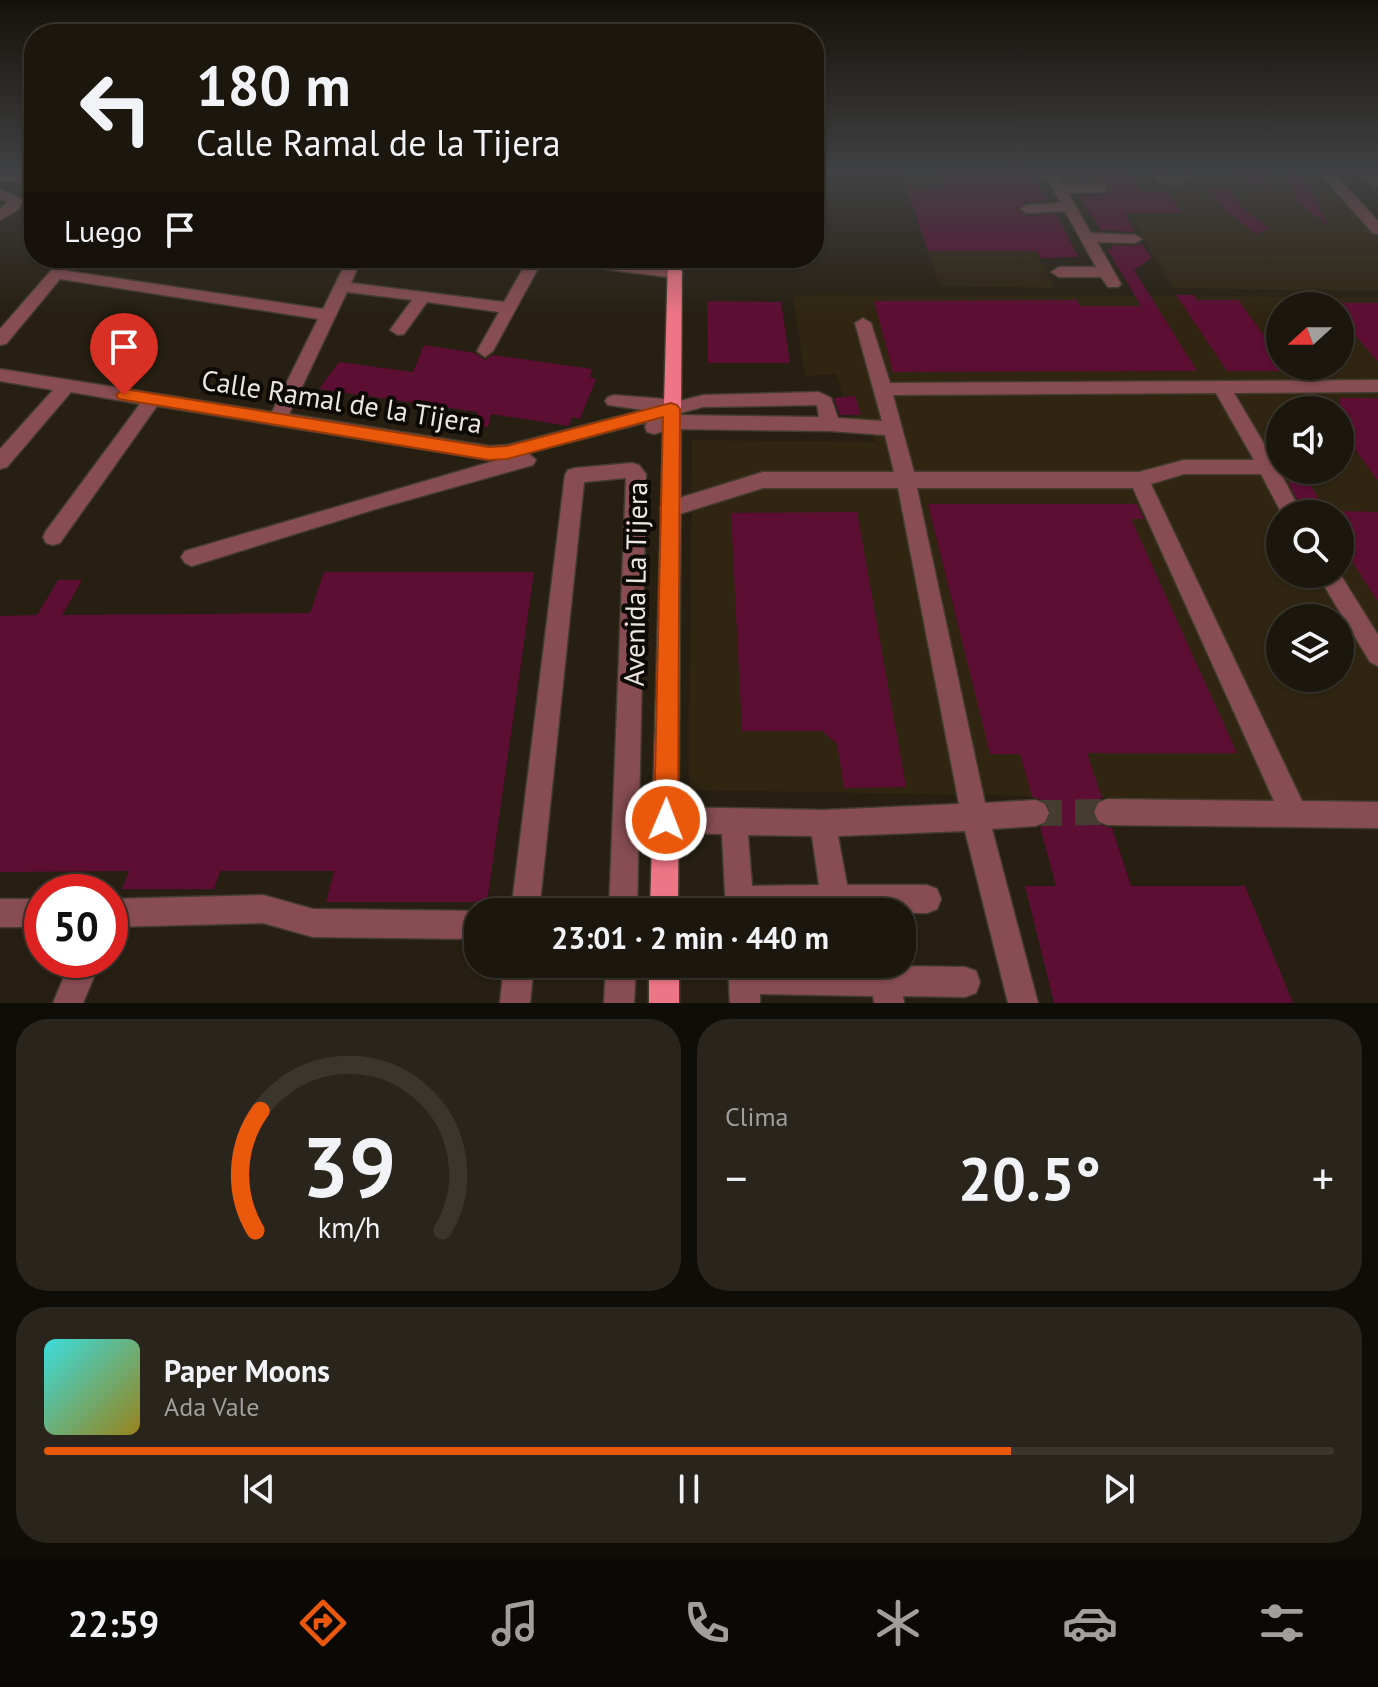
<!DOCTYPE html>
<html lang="es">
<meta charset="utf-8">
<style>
body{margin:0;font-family:"PT Sans",sans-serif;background:#29241c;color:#f1f3f6;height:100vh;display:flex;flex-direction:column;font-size:30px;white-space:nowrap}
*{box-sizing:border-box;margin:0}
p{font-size:26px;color:#a09f9e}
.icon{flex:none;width:44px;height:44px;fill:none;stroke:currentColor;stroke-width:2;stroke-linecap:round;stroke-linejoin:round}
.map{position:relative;height:1003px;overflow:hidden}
.drawer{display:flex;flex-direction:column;gap:16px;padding:16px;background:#0f0d08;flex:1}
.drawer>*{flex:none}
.guide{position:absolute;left:24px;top:24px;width:800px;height:244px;border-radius:32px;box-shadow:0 2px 6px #0004,0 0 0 2px #3a362e;background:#1c170e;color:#f1f3f6;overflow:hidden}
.needle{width:52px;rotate:249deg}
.tools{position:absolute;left:1266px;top:292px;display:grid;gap:16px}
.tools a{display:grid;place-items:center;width:88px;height:88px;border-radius:50%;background:#1c170e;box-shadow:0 2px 6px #0004,0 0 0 2px #3a362e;font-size:40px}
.speed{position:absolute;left:24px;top:874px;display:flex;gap:16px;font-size:40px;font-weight:700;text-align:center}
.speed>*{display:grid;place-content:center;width:104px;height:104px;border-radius:50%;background:#1c170e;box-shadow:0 2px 6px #0004,0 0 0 2px #3a362e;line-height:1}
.speed .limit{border:12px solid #d22;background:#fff;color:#111}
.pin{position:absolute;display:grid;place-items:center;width:68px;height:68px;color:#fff;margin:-82px -34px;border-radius:50% 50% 50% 0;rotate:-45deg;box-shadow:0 0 8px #0007}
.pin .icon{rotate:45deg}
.me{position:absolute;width:88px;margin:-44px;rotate:1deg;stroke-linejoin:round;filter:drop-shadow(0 0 6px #0008)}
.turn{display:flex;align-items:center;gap:28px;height:168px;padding:0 40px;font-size:36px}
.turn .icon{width:104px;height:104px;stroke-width:2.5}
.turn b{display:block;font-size:56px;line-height:68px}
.then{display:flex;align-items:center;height:76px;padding:0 40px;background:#0003;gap:16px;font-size:30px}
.big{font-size:60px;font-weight:700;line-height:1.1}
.drawer .tile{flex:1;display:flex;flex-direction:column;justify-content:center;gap:12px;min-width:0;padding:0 28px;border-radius:32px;background:#29241c}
.drawer .dial{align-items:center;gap:0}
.dial svg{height:208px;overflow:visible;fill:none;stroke:#3a362e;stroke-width:7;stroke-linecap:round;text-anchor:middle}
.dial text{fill:#f1f3f6;stroke:none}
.song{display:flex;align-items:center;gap:24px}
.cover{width:96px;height:96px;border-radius:12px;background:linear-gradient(135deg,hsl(180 70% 55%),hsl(50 70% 35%))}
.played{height:8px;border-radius:4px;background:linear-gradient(90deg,#ea580c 75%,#3a362e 75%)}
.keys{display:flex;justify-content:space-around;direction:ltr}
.heat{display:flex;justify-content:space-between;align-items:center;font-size:44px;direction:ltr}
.drawer .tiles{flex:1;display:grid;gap:16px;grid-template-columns:1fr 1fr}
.tile:last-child{grid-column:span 2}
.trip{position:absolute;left:464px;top:898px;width:452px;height:80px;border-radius:32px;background:#1c170e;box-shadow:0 2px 6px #0004,0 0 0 2px #3a362e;font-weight:700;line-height:80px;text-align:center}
.tabs{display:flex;height:128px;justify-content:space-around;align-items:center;background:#0b0906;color:#a09f9e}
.tabs .icon{width:56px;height:56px}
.tabs .current{color:#ea580c}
.tabs b{font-size:36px;color:#f1f3f6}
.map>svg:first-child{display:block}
.built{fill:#2f2511;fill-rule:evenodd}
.building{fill:#5d0e33}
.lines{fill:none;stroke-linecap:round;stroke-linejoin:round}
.minor-tunnel{stroke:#443d30;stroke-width:26;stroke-dasharray:26 13;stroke-linecap:butt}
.minor-casing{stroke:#423b2e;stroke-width:3}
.major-casing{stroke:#423b2e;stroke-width:3}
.minor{fill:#874d53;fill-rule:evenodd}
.major{fill:#ee7585;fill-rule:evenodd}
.route{fill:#ea580c;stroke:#983908;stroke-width:2}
.labels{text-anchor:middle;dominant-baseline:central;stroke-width:8;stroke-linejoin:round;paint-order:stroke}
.street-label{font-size:28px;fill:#ebe6dd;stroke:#0d0a05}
</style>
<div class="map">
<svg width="1378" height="1003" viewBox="0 0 1378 1003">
<rect width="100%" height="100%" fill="#261f12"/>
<g class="built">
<polygon points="901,174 995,174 1055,288 940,286"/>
<polygon points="1106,174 1330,174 1378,223 1378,291 1173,288"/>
<path d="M793,295l585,2v505l-689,-12 3,-350 183,2 -6,-24h-19l-14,-44 -31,2zM1280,306h60v60h-60zM1280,410h60v60h-60zM1280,514h60v60h-60zM1280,618h60v60h-60z"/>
</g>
<g class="building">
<polygon points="936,174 1034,174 1048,201 1027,202 1017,210 1027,216 1056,214 1078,257 1040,258 1037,251 928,251 906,187 942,187"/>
<polygon points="1065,174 1131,176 1142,192 1168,192 1182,213 1125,213 1134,232 1101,230 1079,196 1107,194 1108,183 1071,182"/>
<polygon points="1230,174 1267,174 1269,189 1230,177"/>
<polygon points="1286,174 1305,178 1328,225 1300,204"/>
<polygon points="1208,188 1228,190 1242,208 1269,228 1256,234 1221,207"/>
<polygon points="1141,243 1151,258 1134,270 1197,371 893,372 874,301 1077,300 1080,306 1141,306 1107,249 1113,249 1110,245 1135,246"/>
<polygon points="1176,295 1194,295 1197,300 1238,300 1280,357 1280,371 1227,371"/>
<polygon points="707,301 781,302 790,363 708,363"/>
<polygon points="1340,303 1378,303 1378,362 1340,317"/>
<polygon points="424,345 475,353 485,360 493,355 592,369 590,377 596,379 580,419 572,417 569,426 491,414 488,427 474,426 477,412 319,389 339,362 413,372"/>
<polygon points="855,396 861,415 840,415 834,398"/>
<polygon points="1340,398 1378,398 1378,481 1340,429"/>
<polygon points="1288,482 1308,482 1329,514 1305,514"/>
<polygon points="928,504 1137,504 1144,519 1131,519 1237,753 1087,753 1102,798 1095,802 1091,813 1097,824 1112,828 1131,886 1245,886 1293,1003 1054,1003 1025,886 1056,886 1040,827 1048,823 1052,812 1046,801 1032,797 1020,754 990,754"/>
<polygon points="1340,511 1378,512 1378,602 1340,542"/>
<polygon points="857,512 906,787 844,788 837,744 822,731 742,731 731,513"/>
<polygon points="324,572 534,572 487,902 326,902 334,871 220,871 214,889 122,889 129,871 0,872 0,616 37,615 58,580 82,580 62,615 310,613"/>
</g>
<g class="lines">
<polyline class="minor-tunnel" points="1036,813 1107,812"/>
<defs>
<g id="minor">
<rect x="0" y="174" width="34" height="8"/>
<polygon points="1045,174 1057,174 1064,185 1106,185 1106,191 1101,192 1068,193 1091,233 1135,235 1142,239 1135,243 1097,242 1121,284 1118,287 1108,287 1101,277 1059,277 1051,272 1059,267 1096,267 1065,211 1027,213 1020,209 1027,205 1061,203"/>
<polygon points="1154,174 1167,174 1174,177 1182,174 1198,174 1175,186 1156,180"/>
<polygon points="1320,174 1334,174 1378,221 1378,234 1373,233"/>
<polygon points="1365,174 1378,174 1378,186 1373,185"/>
<polygon points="0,190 23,200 19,209 0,220 0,209 8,202 0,199"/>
<path d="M62,258h15l-10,13 256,38 25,-51h14l-11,25 153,19 25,-44h56l95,12 3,3 -8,5 -133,-17 -49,90 -8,6 -8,-6 22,-39 -72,-10 -23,32 -6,1 -8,-5 22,-30 -65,-8 -58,122 200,32 18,-1 137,-35 -36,-5 -3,-4 3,-4 6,-2 50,4 8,4 31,-8 116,-3 12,6 7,20 44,3 -27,-98 8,-5 8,5 19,60 488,-3v12l-144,1 39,66 7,1v10h4l-4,2 22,42h-20l-21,-40h-77l-33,10 151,317 76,1v26l-271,-3 -9,-4 -4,-9 4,-9 9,-4 167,2 -141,-313h-216l68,315 51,-3 9,4 4,9 -4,9 -9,4 -44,3 46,174h-30l-43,-172 -127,5 9,49h80l10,4 4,10 -4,10 -10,4 -201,-1 -4,-78 -56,-1 -9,-4 -4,-9 4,-9 9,-4 157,3 136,-6 -61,-316h-135l-93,29 -7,-2 -3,-6 3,-6 100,-31h131l-9,-37 -55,-4 -158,-2 -18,5 -7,-2 -2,-5 2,-5 8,-2 -127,33 8,7 -3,5 -157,44 -184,57 -7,-3 -4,-6 4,-6 316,-92 -12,1 -332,-54 -97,137 -7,2 -7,-2 -3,-6 3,-6 94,-127 -69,-12 -64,75 -7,2v-20l53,-59 -53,-9v-12l272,43 46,-93 -258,-40 -54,65 -6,1v-16zM1216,393l38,67h-70l-45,12h-225l-21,-77zM817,405l2,12 -146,-2 30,-8zM748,835l64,1 7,49 -67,1z"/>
<polygon points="632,463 639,465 646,474 637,912 609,912 626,478 584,482 539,912 511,912 565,475 568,470 575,468"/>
<polygon points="1317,574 1340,574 1378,635 1378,666 1370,662"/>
<polygon points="263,895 313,909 478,911 481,912 478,912 478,939 313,937 263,923 110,927 110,899"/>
<rect x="0" y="899" width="42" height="28"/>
<polygon points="71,960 101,960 83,1003 53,1003"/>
<polygon points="504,964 534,964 530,1003 500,1003"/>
<polygon points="606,964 636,964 634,1003 604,1003"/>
<polygon points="728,964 965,967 976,971 980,982 976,993 965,997 903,996 904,1003 874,1003 873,996 760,994 760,1003 730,1003"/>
</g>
<g id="major">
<polygon points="668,258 682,258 678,912 650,912"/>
<rect x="649" y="964" width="30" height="39"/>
</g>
</defs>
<use href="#minor" class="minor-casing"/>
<use href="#major" class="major-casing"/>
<use href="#minor" class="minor"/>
<use href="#major" class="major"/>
</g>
<linearGradient id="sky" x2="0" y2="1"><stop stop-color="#15110a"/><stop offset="0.55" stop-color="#414244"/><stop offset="1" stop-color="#414244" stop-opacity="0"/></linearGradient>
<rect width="1378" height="314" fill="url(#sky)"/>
<polygon class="route" points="124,389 489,447 507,446 671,403 677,405 680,409 678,820 674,829 666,832 657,829 654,820 663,417 507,459 489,460 119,399 116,395"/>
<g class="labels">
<g class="street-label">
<text transform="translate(342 401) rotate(9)">Calle Ramal de la Tijera</text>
<text transform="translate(635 584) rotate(-89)">Avenida La Tijera</text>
</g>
</g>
</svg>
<div class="tools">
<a><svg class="needle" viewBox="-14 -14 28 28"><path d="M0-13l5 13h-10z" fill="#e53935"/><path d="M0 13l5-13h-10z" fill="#a09f9e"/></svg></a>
<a><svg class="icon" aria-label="sound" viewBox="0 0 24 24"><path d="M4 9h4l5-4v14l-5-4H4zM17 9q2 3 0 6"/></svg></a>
<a><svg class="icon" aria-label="search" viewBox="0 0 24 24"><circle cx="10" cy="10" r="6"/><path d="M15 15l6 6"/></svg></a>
<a><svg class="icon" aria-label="layers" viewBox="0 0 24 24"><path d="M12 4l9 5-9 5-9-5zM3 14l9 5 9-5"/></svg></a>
</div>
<div class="speed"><div class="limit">50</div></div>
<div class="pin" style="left:124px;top:395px;background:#d93025"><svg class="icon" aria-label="arrive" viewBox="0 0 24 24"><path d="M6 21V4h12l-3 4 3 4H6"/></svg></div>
<svg class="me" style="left:666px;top:820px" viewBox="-20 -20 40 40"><circle r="17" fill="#ea580c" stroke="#fff" stroke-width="3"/><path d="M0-11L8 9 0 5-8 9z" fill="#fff"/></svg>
<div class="trip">23:01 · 2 min · 440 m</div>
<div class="guide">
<div class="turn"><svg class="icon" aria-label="left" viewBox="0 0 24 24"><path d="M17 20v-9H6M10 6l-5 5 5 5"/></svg><div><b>180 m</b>Calle Ramal de la Tijera</div></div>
<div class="then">Luego<svg class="icon" aria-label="arrive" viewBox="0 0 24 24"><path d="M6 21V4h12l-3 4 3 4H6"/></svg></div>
</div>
</div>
<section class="drawer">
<div class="tiles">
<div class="tile dial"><svg viewBox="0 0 100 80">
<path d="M14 69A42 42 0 1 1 86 69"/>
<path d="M14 69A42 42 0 0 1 16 23" stroke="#ea580c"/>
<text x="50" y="56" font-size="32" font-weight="700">39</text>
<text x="50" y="72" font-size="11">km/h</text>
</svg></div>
<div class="tile"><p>Clima</p>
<div class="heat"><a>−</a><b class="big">20.5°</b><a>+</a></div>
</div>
<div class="tile">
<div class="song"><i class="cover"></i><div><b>Paper Moons</b><p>Ada Vale</p></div></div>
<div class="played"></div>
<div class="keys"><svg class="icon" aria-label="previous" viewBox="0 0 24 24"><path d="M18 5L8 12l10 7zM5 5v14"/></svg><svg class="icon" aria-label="pause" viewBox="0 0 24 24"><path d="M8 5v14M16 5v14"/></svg><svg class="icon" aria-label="next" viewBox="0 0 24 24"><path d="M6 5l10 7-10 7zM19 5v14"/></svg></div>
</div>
</div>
</section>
<nav class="tabs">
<b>22:59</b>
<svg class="icon current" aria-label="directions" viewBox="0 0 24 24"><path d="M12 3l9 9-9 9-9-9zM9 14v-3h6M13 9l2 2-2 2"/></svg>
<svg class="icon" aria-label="music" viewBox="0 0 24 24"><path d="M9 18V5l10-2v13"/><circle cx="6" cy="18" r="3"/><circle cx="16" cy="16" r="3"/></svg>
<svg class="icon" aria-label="phone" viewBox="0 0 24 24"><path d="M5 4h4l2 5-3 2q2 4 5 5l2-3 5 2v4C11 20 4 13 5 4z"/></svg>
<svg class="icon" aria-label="climate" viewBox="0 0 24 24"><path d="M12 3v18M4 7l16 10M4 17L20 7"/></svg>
<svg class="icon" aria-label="car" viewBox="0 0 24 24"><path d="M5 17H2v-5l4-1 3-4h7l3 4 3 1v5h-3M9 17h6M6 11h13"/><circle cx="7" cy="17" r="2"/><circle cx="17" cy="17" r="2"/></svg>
<svg class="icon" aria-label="filters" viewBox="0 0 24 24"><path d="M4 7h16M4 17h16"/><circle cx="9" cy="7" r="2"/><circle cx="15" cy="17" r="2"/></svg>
</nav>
